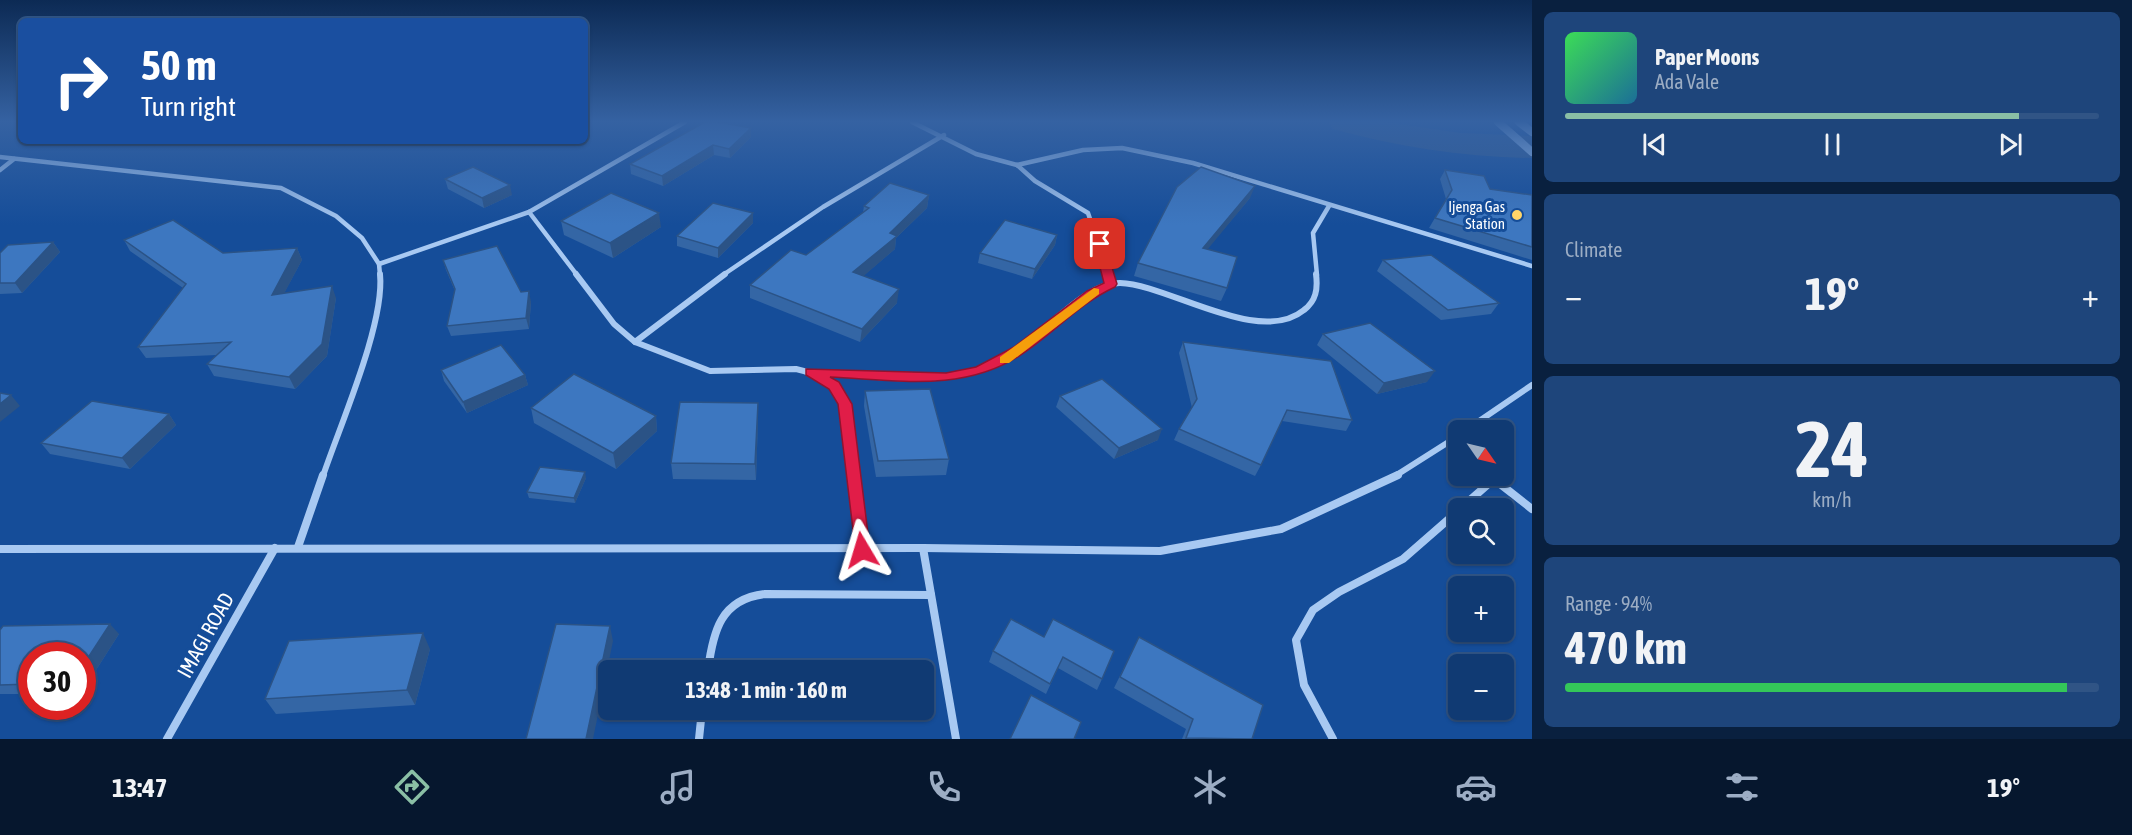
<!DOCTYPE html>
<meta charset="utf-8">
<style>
body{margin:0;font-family:"Asap Condensed",sans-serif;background:#1e457b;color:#f1f3f6;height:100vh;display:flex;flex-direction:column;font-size:22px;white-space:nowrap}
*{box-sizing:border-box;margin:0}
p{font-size:20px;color:#9cadc4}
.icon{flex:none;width:33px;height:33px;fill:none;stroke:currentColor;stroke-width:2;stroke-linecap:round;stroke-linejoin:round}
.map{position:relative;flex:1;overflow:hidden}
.panel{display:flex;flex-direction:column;gap:12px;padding:12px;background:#09203f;width:600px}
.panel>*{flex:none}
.top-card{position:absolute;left:18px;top:18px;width:570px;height:126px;border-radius:9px;box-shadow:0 2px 4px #0004,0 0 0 2px #305485;background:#1a4fa0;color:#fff;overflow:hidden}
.needle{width:39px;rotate:124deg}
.fabs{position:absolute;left:1448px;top:420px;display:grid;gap:12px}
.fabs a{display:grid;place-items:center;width:66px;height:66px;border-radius:9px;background:#103a73;box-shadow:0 2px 4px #0004,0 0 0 2px #305485;font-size:30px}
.speed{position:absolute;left:18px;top:642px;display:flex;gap:12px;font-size:30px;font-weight:700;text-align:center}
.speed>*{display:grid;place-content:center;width:78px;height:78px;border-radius:50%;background:#103a73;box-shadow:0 2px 4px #0004,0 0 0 2px #305485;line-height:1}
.speed .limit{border:9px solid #d22;background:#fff;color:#111}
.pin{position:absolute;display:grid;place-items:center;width:51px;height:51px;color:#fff;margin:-26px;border-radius:12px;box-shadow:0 3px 9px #0006}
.me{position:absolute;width:66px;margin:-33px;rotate:353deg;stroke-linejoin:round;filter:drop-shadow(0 0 4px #0008)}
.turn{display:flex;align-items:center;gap:21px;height:126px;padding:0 24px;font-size:27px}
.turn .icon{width:78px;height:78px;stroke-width:2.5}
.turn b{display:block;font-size:42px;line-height:51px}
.big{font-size:45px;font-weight:700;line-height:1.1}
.panel .card{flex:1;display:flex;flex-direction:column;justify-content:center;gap:9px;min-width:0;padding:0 21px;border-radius:9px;background:#1e457b}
.panel .dial{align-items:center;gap:0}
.dial b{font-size:78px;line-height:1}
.song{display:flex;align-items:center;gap:18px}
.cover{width:72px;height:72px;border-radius:9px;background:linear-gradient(135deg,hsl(130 70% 55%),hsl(200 70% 35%))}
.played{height:6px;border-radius:3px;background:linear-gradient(90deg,#8abfa5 85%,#305485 85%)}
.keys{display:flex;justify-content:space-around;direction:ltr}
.heat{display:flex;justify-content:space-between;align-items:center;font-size:33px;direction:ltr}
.charge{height:9px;border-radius:4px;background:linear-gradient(90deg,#34c759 94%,#305485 0)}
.trip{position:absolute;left:598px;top:660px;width:336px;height:60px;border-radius:9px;background:#103a73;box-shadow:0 2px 4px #0004,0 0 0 2px #305485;font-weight:700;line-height:60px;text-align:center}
.tabs{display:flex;height:96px;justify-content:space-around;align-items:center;background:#06172e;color:#9cadc4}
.tabs .icon{width:42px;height:42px}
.tabs .active{color:#8abfa5}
.tabs b{font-size:27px;color:#f1f3f6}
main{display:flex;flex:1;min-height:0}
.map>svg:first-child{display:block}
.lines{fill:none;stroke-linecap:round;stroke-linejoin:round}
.river{fill:#2f588f;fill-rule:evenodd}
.minor-far2{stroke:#a8c9f2;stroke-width:4.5}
.minor-far1{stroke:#a8c9f2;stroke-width:6}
.minor{stroke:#a8c9f2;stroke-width:8}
.tertiary{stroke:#a8c9f2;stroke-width:8}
.wall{fill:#3466a5}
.shaded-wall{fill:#2b5386}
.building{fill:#3d77c0;stroke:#2b5386;stroke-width:1.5}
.route{fill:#e11d48;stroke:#92132f;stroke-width:1.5}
.slow{fill:#f59e0b}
.poi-dot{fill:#ffd569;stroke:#154d99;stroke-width:2}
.labels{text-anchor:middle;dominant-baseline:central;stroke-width:6;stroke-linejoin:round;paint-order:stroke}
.far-poi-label{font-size:15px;fill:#fff;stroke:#154d99;text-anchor:end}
.near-street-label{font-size:21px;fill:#fff;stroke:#154d99}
</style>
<main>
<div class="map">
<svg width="1532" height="739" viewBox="0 0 1532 739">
<rect width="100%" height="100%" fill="#154d99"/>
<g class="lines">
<path class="river" d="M1328,122h58l75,11 71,3v22c-68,-1 -133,-11 -199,-29z"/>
<g class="minor-far2">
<polyline points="912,122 976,154 1017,165 1083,150 1122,148 1193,163 1532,266"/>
<polyline points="0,157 281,188 336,216 362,238 379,264 380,275"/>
<polyline points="1017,165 1035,181 1088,213 1109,275"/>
<polyline points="0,170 14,159"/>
<polyline points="529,212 577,275"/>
<polyline points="379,264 529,212 685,122"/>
<polyline points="723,275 823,207 944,135"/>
<polyline points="1317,275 1313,233 1329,206"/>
</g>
<g class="minor-far1">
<path d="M576,274l38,50 21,18 75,29 86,-2c60,13 52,57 57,107"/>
<polyline points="1108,274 1111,284"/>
<polyline points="635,342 725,274"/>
<path d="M810,372c57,3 122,15 177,-4 44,-15 90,-85 133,-85 48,1 139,64 184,27 12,-9 14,-21 12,-36"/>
<polyline points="1466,430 1532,385"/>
<path d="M323,476c17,-51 62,-152 57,-202"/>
<polyline points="1395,476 1458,436"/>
</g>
<g class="minor">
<polyline points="853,475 862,550"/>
<polyline points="1490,476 1532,509"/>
<polyline points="1461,508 1494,479"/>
<polyline points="298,547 323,475"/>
<polyline points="923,548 956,739"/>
<polyline points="0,549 923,548 1160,551 1281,529 1398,475"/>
<path d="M708,670c5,-39 13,-71 57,-76l166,1"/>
<polyline points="167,739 275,548"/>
<polyline points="699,739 702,710"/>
<polyline points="1333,739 1304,685 1296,640 1313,610 1339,592 1403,559 1458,511"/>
</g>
<g class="tertiary">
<polyline points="1498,122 1532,152"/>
<polyline points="1519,122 1532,132"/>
</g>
</g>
<g class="wall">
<polygon points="751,137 730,158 714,155 663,186 631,174 630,164"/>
<polygon points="1445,170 1490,189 1532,195 1532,260 1429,228 1446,199 1440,179"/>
<polygon points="445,179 512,195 484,208 448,189"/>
<polygon points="929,195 927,208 896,238 895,249 863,276 897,303 860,342 750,298 750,285 806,255 863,212 864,206"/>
<polygon points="1250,198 1207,249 1227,288 1221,301 1134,276 1138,263"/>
<polygon points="753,213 753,223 718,258 677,246 677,236"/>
<polygon points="561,221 661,227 613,258 564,235"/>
<polygon points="1057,235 1055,245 1032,279 978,263 980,253"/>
<polygon points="124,240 223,253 297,248 302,260 284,293 336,298 327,356 295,389 214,376 207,364 217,355 146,358 138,347 183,288 130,251"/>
<polygon points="53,242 60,252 22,293 0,294 0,253"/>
<polygon points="443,260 521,292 531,302 529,329 451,336 447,326 455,291 446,270"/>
<polygon points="1383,260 1499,303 1491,314 1441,320 1377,271"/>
<polygon points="1323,334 1427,382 1377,394 1317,345"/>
<polygon points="1183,342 1352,420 1346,431 1282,421 1261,465 1255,476 1174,440 1179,429 1192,408 1179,353"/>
<polygon points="441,370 525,375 528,385 467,413 444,381"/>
<polygon points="865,391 949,459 946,475 876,477 864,406"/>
<polygon points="1060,396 1158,440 1114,459 1056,407"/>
<polygon points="531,408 656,416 657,431 616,469 534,423"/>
<polygon points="169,414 176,425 130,469 50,454 41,443"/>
<polygon points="758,419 756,480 673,479 671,463"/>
<polygon points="586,478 575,503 529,498 527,492"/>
<polygon points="1011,619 1102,679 1097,690 1058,668 1046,694 989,662 993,651"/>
<polygon points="0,630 119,634 82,692 82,656 32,656 32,694 0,694"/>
<polygon points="1139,637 1252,739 1182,739 1186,729 1114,688"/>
<polygon points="430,649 415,705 276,714 265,699"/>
</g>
<g class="shaded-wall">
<polygon points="751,128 751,137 730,158 729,149"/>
<polygon points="713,145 714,155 663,186 662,176"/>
<polygon points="510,185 512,195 484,208 482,198"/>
<polygon points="1255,186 1250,198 1198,261 1203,248"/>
<polygon points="929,195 927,208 896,238 895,249 852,286 853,272 890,233"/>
<polygon points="659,213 661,227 613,258 610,243"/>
<polygon points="753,213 753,223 718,258 718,248"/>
<polygon points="1057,235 1055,245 1032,279 1035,269"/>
<polygon points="53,242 60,252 22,293 15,283"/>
<polygon points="297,248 302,260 277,307 272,295"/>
<polygon points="332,286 336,298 327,356 295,389 289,377"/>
<polygon points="899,289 897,303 860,342 862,329"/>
<polygon points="529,291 531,302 529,329 526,318"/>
<polygon points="1435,371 1427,382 1377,394 1384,383"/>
<polygon points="525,375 528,385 467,413 463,402"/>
<polygon points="11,395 20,406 0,422 0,404"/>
<polygon points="758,403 758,419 756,480 755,464"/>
<polygon points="169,414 176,425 130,469 122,458"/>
<polygon points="656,416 657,431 616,469 613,453"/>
<polygon points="1162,429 1158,440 1114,459 1119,448"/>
<polygon points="585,472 586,478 575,503 574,498"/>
<polygon points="110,624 119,634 82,692 82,667"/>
<polygon points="610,626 613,641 593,739 586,739"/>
<polygon points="423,633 430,649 415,705 407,690"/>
</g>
<g class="building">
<polygon points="705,122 718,122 751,128 729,149 713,145 662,176 630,164"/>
<polygon points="473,167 510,185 482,198 445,179"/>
<polygon points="1201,167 1255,186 1203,248 1237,257 1227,288 1138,263 1177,187"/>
<polygon points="1445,170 1484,176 1490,189 1532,195 1532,247 1435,218 1452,190"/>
<polygon points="890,183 929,195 890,233 897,236 853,272 899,289 862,329 750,285 791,250 806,255 869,208 864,206"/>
<polygon points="611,193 659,213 610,243 561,221"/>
<polygon points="713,203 753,213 718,248 677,236"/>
<polygon points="173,220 223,253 297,248 272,295 332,286 322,344 289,377 207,364 231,342 138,347 186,284 124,240"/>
<polygon points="1005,220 1057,235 1035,269 980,253"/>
<polygon points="53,242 15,283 0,283 0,253 8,245"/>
<polygon points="497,246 521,292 529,291 526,318 447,326 455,289 443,260"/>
<polygon points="1431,255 1499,303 1448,310 1383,260"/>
<polygon points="1370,323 1435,371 1384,383 1323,334"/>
<polygon points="1183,342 1331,361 1352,420 1287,410 1261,465 1179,429 1197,399"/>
<polygon points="501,345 525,375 463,402 441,370"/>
<polygon points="574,374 656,416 613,453 531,408"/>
<polygon points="1102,379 1162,429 1119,448 1060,396"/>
<polygon points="930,389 949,459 878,461 865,391"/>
<polygon points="0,393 11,395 0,404"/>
<polygon points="92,401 169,414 122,458 41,443"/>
<polygon points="680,402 758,403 755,464 671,463"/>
<polygon points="540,467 585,472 574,498 527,492"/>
<polygon points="1011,619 1044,637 1053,619 1114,651 1102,679 1063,657 1050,684 993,651"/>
<polygon points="110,624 82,667 82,656 32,656 32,684 0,685 0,630 3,626"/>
<polygon points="556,624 610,626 586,739 526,739"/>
<polygon points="423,633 407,690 265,699 289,641"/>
<polygon points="1139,637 1263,705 1252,739 1186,738 1193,719 1120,677"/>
<polygon points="1031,695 1081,722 1074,739 1010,739"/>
</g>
<linearGradient id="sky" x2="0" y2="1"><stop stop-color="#0c2a54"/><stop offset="0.54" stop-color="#3562a2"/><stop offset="1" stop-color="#3562a2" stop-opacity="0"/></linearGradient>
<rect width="1532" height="225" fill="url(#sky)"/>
<path class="route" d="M1100,241l5,3 12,40 -2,3c-35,16 -61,46 -93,67 -58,39 -126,26 -192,23l9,5 13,22 18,146 -2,5h-12l-18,-151 -9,-15 -23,-14v-6l140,4 30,-6 38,-20 73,-56 17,-8 -10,-39z"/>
<polygon class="slow" points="1094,288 1099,289 1099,294 1009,363 1000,363 1000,357"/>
<circle class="poi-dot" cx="1517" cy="215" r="6"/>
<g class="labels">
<g class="far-poi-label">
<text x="1505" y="206">Ijenga Gas<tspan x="1505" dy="17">Station</tspan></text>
</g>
<g class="near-street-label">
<text transform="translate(205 635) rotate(-61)">IMAGI ROAD</text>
</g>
</g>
</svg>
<div class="fabs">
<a><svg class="needle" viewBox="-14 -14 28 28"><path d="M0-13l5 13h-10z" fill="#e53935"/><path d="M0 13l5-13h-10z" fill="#9cadc4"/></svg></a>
<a><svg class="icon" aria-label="search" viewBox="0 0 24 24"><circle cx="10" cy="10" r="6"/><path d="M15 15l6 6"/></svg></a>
<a>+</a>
<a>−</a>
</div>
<div class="speed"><div class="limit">30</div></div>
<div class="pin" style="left:1100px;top:244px;background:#d93025"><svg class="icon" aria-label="arrive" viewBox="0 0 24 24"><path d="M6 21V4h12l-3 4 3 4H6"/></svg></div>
<svg class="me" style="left:862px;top:550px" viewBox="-20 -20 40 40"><path d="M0-17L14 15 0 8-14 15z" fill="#e11d48" stroke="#fff" stroke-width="4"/></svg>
<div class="trip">13:48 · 1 min · 160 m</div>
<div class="top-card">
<div class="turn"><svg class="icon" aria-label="right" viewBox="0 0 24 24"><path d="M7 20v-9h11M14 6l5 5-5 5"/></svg><div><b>50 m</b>Turn right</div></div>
</div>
</div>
<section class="panel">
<div class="card">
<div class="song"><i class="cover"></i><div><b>Paper Moons</b><p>Ada Vale</p></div></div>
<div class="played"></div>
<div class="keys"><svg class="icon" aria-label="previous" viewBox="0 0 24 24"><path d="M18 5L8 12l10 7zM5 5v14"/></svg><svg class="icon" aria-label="pause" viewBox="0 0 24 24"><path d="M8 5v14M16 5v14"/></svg><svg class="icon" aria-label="next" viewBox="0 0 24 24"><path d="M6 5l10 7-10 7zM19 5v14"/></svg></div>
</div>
<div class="card"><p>Climate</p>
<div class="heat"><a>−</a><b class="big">19°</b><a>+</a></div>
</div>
<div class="card dial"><b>24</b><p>km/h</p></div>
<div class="card"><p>Range · 94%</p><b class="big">470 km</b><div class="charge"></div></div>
</section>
</main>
<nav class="tabs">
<b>13:47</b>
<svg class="icon active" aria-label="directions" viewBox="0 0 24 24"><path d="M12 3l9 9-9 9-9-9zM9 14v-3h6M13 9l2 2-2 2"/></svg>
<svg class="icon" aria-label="music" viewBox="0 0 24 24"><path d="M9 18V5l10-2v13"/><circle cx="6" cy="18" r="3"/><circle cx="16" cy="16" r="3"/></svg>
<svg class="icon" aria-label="phone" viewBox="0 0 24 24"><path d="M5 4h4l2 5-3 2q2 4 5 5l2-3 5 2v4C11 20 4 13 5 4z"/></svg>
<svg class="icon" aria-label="climate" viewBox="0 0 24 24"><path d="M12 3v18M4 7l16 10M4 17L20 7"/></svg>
<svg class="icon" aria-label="car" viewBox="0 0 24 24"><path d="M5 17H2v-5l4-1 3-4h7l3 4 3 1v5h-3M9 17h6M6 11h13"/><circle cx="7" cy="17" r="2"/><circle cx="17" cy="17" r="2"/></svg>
<svg class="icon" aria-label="filters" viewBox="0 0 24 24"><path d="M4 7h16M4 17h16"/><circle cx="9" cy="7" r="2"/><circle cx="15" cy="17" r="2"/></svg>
<b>19°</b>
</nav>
